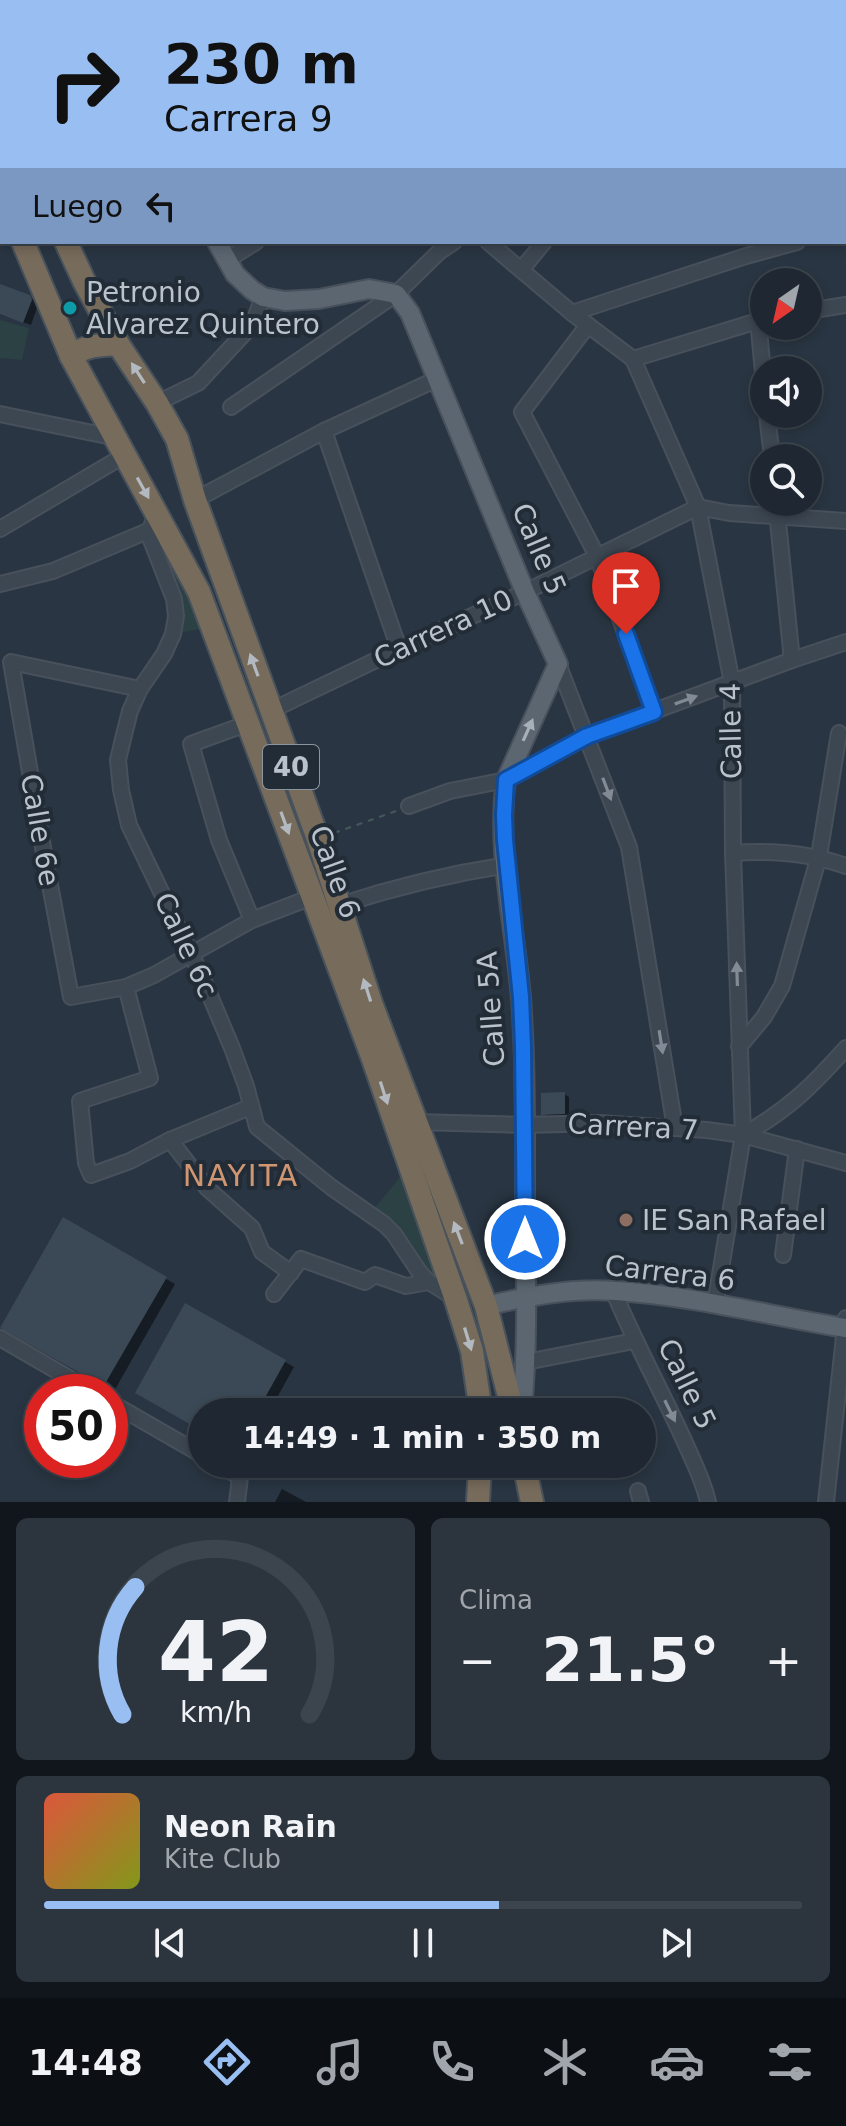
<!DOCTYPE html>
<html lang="es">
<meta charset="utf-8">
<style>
body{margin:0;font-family:"DejaVu Sans",sans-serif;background:#2c343e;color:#f1f3f6;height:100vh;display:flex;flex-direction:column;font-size:30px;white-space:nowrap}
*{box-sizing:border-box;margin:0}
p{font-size:26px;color:#a1a6ac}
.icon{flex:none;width:44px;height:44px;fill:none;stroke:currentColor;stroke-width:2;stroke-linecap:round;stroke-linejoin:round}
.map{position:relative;height:1502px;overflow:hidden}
.drawer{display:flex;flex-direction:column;gap:16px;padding:16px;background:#11161c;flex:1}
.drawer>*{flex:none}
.top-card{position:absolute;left:0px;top:0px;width:846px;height:244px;box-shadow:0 4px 12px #0003,0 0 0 2px #3c444d;background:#99bff2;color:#111;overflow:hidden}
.needle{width:52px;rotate:214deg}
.buttons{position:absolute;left:750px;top:268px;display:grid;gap:16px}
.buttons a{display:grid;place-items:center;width:72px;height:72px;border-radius:50%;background:#1f2832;box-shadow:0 4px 12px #0003,0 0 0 2px #3c444d;font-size:40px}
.speed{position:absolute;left:24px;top:1374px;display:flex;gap:16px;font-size:40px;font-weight:700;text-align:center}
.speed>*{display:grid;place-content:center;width:104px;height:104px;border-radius:50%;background:#1f2832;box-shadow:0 4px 12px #0003,0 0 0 2px #3c444d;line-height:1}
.speed .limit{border:12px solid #d22;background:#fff;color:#111}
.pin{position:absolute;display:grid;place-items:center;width:68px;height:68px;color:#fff;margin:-82px -34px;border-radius:50% 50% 50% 0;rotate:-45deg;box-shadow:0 0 8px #0007}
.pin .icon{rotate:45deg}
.me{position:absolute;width:88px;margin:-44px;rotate:0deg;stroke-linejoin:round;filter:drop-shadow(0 0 6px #0008)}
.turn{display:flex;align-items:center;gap:28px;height:168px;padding:0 32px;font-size:36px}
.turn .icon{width:104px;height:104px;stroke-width:2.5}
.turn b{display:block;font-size:56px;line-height:68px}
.then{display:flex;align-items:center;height:76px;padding:0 32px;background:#0003;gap:16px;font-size:30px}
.big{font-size:60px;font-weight:700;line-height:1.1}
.drawer .widget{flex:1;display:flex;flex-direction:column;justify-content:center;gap:12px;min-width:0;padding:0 28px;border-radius:12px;background:#2c343e}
.drawer .dial{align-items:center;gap:0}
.dial svg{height:208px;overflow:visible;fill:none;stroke:#3c444d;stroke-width:7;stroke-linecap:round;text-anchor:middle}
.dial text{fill:#f1f3f6;stroke:none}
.song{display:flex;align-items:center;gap:24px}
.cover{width:96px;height:96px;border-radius:12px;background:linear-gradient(135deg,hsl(10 70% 55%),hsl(70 70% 35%))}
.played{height:8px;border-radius:4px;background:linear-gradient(90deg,#99bff2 60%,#3c444d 60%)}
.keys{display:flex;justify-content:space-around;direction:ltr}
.heat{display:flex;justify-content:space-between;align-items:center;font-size:44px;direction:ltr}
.drawer .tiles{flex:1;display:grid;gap:16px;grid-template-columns:1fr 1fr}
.widget:last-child{grid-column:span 2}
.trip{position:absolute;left:188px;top:1398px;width:468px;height:80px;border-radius:40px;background:#1f2832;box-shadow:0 4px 12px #0003,0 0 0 2px #3c444d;font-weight:700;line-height:80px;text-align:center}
.dock{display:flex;height:128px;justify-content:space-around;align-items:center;background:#0c1014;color:#a1a6ac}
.dock .icon{width:56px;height:56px}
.dock .selected{color:#99bff2}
.dock b{font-size:36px;color:#f1f3f6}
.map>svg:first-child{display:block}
.green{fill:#2b4143}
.shadow{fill:#0007}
.building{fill:#3b4957}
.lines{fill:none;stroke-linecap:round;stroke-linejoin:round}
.minor-casing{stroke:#47505b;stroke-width:18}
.major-casing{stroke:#47505b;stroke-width:22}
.highway-casing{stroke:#48525c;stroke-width:26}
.path{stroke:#445a5a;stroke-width:2;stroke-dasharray:6 6;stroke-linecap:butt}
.minor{stroke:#3d4752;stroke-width:14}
.major{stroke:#5b6671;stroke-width:18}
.highway{stroke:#776b5b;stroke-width:22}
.oneway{fill:#b3b9c0}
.oneway2{fill:#828b95}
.oneway3{fill:#a7b0b9}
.route-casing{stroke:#114b97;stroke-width:20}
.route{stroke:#1a73e8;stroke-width:14}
.culture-dot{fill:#0f9aa8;stroke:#222c37;stroke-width:3}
.education-dot{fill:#8d6e63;stroke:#222c37;stroke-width:3}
.labels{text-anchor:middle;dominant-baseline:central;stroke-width:8;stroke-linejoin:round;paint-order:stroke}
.shield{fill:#222c37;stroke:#8c959f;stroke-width:2}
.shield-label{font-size:26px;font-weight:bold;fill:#bac2cb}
.poi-label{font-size:28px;fill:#bac2cb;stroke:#222c37;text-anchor:start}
.street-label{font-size:28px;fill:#bac2cb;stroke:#222c37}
.neighbourhood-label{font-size:30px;letter-spacing:2px;fill:#d09671;stroke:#222c37}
</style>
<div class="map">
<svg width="846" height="1502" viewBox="0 0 846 1502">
<rect width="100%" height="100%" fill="#293542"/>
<g class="green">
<polygon points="0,320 29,328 22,360 0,358"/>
<polygon points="159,518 208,634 200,629 173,634 176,616 150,530"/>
<polygon points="407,1162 456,1300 370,1214 400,1177"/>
</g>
<g class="shadow">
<polygon points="0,286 37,301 38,305 31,325 0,314"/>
<polygon points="564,1094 569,1097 569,1115 547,1116 543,1113"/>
<polygon points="63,1220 175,1284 113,1393 104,1388 99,1382"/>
<polygon points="186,1305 294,1367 269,1412 202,1412 202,1429"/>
<polygon points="282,1489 306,1502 275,1502"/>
</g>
<g class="building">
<polygon points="0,284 30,295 32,300 23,323 0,314"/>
<polygon points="565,1092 565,1114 541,1115 541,1093"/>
<polygon points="63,1217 167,1277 102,1389 98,1383 0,1328"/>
<polygon points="185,1303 286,1360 257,1412 202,1412 202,1431 135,1393"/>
</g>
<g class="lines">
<defs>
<g id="minor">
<polyline points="311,0 312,2"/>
<polyline points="391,2 392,0"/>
<polyline points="498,2 499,0"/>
<polyline points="743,2 744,0"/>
<polyline points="844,229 846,228"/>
<polyline points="488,242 572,313 633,359 698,507 732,683 733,853 743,1135 715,1305"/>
<polyline points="227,260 256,242"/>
<polyline points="521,270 544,242"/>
<polyline points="808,311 846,305"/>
<polyline points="572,313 746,256 797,242"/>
<polyline points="758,320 764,383"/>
<polyline points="588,325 522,412 597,556 654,712"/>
<polyline points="633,359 764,319"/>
<polyline points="157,403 198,383 253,324 263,297"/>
<polyline points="231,407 396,294 439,252 454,242"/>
<polyline points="0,414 117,438"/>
<polyline points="767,414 772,458"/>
<polyline points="324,431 399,649"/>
<polyline points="195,500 324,431 437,379"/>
<polyline points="776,502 792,660"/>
<polyline points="159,518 152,524 149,535 174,599 176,616 173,634 164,654 140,689 130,711 123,739 118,760 121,790 129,825 203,979 232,1048 246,1086 257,1127 331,1187 384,1224 394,1234 420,1273 429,1282 456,1299"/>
<polyline points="0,529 125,455"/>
<polyline points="0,584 53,571 150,530"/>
<polyline points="558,664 629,847 675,1128"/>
<polyline points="140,689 11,662 44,853 71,997 126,987 154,975 252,920 312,897"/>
<polyline points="270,711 399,649 525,592 698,507 729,513 846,521"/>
<polyline points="249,723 191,744 219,840 252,920"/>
<polyline points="409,806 450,791 506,780 587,736 792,660 846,642"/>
<path d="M733,853c39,-3 76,0 113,13"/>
<path d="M340,905c55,-18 109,-31 167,-40"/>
<polyline points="126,987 150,1078 80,1101 86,1163 91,1175 130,1161 170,1140 250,1107"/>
<polyline points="739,1047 764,1017 782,986 819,856 839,733"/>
<polyline points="416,1122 525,1125 598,1123 707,1130 743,1135 846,1163"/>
<path d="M743,1135c45,-25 69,-49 103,-87"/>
<polyline points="170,1140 207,1188 252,1228 262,1252 291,1273"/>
<polyline points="783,1255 797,1149"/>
<path d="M613,1290c21,51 47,98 70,148 9,21 20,41 25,64"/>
<polyline points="274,1294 301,1259 365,1282 375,1275 406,1286 429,1282"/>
<polyline points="0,1338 93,1392"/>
<polyline points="526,1362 634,1341"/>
<polyline points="110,1402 202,1455"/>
<polyline points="218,1464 240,1477 237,1502"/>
<polyline points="638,1491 641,1502"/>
<polyline points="826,1502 846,1318"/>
</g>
<g id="major">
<polyline points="81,0 82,2"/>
<polyline points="542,0 547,2"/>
<polyline points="844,68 846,68"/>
<path d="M217,242l18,32 17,16 11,7 22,4 34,-2 50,-10 27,5 14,19 115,279 33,72 -52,116c-10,70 9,147 15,218 5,71 4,142 4,213 1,67 3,134 -3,201"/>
<path d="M486,1306c42,-10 85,-18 129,-15 76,4 155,25 231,37"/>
</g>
<g id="highway">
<polyline points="0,120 2,124"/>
<polyline points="0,187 2,191"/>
<polyline points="23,242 71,356 199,592 373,1059 456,1300 472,1351 481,1412"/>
<polyline points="66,242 84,281 118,344 157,403 177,439 195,500 318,839 371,1003 486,1306 513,1412"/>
<path d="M71,356c15,-11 29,-11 47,-12"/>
<polyline points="524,1464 532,1502"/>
<polyline points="478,1502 480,1464"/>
</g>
</defs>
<use href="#minor" class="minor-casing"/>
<use href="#major" class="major-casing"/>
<use href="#highway" class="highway-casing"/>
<polyline class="path" points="334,833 396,811"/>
<use href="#minor" class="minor"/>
<use href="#major" class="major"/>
<use href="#highway" class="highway"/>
</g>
<defs><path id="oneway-solid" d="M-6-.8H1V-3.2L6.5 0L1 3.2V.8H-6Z" transform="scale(2)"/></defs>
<g class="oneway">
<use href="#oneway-solid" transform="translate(138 373) rotate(-123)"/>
<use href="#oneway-solid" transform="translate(143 488) rotate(61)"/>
<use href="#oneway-solid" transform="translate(254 665) rotate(-110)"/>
<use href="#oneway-solid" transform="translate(285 823) rotate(70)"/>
<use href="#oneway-solid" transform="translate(367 990) rotate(-108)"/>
<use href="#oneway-solid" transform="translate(384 1093) rotate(72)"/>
<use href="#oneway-solid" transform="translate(458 1233) rotate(-111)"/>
<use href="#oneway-solid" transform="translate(468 1339) rotate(73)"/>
</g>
<g class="oneway2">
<use href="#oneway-solid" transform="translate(686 700) rotate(-20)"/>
<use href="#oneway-solid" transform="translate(607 789) rotate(69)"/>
<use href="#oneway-solid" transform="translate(737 974) rotate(-92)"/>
<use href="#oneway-solid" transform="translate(661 1042) rotate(81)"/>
<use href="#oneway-solid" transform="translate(670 1411) rotate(64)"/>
</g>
<use class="oneway3" href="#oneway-solid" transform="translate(528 730) rotate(-66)"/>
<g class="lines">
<defs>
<polyline id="route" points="525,1239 523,1046 521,997 505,840 504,815 506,780 587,736 654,712 626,634"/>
</defs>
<use href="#route" class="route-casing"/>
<use href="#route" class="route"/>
</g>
<circle class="culture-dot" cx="70" cy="308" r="8"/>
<circle class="education-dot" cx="626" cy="1220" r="8"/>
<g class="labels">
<rect class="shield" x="263" y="745" width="56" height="44" rx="6"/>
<g class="shield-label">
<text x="291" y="767">40</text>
</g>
<g class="poi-label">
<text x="86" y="292">Petronio<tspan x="86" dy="32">Alvarez Quintero</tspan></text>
<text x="642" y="1220">IE San Rafael</text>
</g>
<g class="street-label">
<text transform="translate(539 549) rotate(67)">Calle 5</text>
<text transform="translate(443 629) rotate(-25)">Carrera 10</text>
<text transform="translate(731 731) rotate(-91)">Calle 4</text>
<text transform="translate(40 830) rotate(80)">Calle 6e</text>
<text transform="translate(335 872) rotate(70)">Calle 6</text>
<text transform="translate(186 945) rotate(65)">Calle 6c</text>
<text transform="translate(491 1009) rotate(-94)">Calle 5A</text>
<text transform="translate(633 1127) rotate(3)">Carrera 7</text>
<text transform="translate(670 1273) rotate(7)">Carrera 6</text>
<text transform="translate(687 1384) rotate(64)">Calle 5</text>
</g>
<g class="neighbourhood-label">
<text x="241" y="1175">NAYITA</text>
</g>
</g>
</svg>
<div class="buttons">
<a><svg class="needle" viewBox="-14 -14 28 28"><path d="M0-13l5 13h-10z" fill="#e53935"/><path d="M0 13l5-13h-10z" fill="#a1a6ac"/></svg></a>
<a><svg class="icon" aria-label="sound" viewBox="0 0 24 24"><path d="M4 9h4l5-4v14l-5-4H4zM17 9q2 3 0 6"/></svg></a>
<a><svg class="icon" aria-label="search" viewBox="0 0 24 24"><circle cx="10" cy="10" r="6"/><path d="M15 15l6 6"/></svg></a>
</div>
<div class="speed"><div class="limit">50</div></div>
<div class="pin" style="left:626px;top:634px;background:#d93025"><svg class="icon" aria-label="arrive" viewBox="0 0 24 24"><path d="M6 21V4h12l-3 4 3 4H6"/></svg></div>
<svg class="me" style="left:525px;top:1239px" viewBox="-20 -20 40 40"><circle r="17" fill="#1a73e8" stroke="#fff" stroke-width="3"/><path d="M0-11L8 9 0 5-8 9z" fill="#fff"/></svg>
<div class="trip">14:49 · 1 min · 350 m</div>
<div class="top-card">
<div class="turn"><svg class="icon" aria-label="right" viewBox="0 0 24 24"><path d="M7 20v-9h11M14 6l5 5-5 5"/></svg><div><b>230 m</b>Carrera 9</div></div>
<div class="then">Luego<svg class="icon" aria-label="left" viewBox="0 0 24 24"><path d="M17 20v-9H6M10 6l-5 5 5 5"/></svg></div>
</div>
</div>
<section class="drawer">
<div class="tiles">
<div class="widget dial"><svg viewBox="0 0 100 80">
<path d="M14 69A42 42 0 1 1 86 69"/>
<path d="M14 69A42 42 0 0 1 19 20" stroke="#99bff2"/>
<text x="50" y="56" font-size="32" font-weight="700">42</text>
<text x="50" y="72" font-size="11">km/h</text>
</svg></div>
<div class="widget"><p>Clima</p>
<div class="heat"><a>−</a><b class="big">21.5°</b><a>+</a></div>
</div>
<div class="widget">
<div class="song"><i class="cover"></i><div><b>Neon Rain</b><p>Kite Club</p></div></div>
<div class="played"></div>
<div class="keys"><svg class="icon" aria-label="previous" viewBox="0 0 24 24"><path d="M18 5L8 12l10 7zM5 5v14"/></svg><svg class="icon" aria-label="pause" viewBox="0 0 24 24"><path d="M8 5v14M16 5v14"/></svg><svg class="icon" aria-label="next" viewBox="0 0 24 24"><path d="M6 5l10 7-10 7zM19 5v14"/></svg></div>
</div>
</div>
</section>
<nav class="dock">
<b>14:48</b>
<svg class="icon selected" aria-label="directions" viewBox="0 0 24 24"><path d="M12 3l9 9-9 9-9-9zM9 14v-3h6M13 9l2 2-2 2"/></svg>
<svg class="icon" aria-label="music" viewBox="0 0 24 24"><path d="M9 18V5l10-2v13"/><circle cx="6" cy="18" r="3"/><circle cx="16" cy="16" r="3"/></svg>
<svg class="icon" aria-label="phone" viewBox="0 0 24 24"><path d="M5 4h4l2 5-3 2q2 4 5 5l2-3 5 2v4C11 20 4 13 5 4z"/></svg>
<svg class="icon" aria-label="climate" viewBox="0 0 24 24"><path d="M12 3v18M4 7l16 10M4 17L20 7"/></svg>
<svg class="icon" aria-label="car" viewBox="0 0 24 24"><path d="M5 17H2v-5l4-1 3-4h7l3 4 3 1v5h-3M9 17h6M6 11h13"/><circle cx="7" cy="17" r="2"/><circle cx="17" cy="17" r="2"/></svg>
<svg class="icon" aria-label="filters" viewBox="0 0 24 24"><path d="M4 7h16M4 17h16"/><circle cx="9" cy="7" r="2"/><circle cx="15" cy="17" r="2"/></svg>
</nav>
